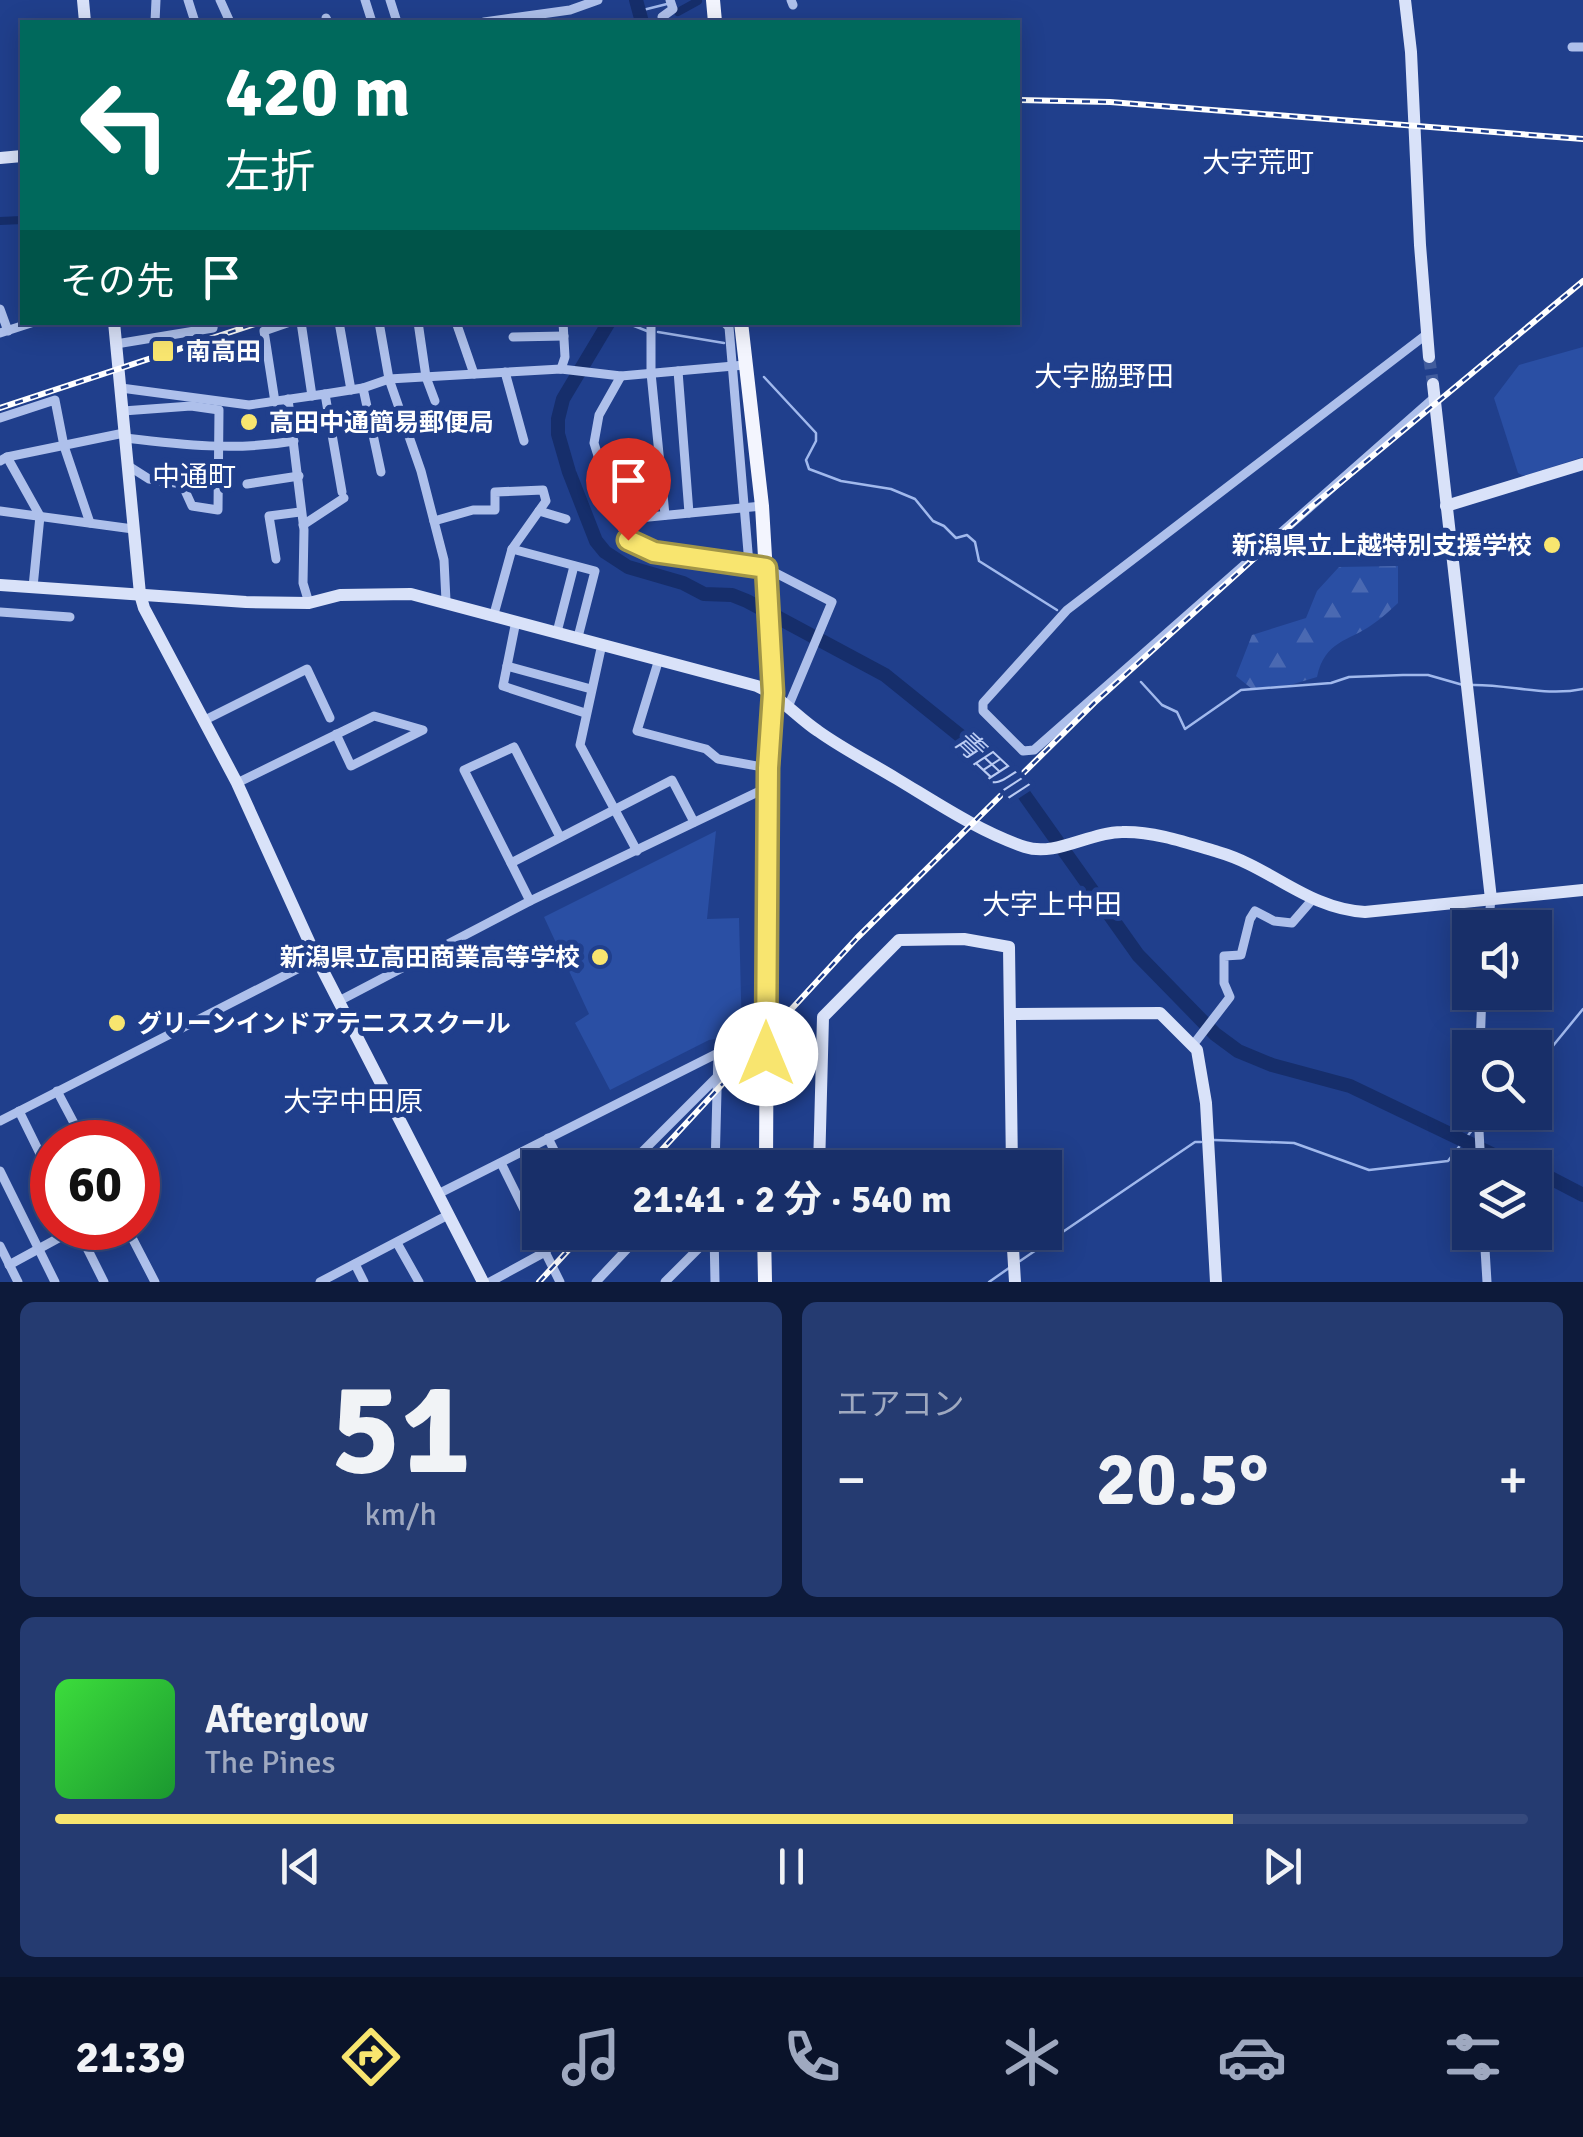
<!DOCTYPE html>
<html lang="ja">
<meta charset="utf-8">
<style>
body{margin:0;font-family:Signika,"Noto Sans JP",sans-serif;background:#253b71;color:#f1f3f6;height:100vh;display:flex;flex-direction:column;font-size:38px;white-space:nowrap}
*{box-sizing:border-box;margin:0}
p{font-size:32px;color:#9fa9c0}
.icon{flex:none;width:55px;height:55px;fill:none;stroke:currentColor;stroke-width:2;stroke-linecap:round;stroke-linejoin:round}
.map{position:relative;height:1282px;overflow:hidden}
.panel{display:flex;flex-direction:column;gap:20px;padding:20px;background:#0d1a3a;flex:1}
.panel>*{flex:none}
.top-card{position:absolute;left:20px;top:20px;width:1000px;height:305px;border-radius:0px;box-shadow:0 5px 25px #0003,0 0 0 2px #364a7d;background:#00695c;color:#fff;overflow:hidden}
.tools{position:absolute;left:1452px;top:910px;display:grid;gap:20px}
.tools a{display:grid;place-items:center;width:100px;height:100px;border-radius:0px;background:#182f69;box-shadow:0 5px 25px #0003,0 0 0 2px #364a7d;font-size:50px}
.speed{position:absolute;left:30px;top:1120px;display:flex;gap:20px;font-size:50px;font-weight:700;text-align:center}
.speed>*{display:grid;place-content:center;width:130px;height:130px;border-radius:50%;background:#182f69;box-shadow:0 5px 25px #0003,0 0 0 2px #364a7d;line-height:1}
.speed .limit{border:15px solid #d22;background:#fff;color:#111}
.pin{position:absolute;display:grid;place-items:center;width:85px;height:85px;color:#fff;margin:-102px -42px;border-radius:50% 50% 50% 0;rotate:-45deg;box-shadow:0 0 10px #0007}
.pin .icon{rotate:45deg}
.me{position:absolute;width:110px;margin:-55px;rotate:0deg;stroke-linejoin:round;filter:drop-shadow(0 0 8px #0008)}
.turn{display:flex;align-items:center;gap:35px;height:210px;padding:0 40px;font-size:45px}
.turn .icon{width:130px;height:130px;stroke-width:2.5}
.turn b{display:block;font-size:70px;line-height:85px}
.then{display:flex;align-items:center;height:95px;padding:0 40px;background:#0003;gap:20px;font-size:38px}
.big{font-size:75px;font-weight:700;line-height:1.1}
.panel .tile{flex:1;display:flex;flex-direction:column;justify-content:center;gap:15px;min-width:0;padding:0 35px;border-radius:15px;background:#253b71}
.panel .dial{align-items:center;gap:0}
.dial b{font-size:130px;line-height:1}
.song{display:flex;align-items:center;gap:30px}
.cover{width:120px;height:120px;border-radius:15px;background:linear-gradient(135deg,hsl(120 70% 55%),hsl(130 70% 35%))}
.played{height:10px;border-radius:5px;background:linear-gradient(90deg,#f8e56f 80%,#364a7d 80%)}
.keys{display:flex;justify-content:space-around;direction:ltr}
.heat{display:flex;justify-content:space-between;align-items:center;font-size:55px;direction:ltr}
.panel .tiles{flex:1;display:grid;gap:20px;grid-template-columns:1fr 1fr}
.tile:last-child{grid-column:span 2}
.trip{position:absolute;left:522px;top:1150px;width:540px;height:100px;border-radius:0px;background:#182f69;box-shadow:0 5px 25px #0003,0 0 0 2px #364a7d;font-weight:700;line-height:100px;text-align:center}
.menu{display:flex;height:160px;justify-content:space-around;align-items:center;background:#0a132a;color:#9fa9c0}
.menu .icon{width:70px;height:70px}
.menu .on{color:#f8e56f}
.menu b{font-size:45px;color:#f1f3f6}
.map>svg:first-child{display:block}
.forest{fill:url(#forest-firs)}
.garden{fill:#2a4fa4}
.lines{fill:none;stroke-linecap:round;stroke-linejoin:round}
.stream{stroke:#a1b9ed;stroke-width:2.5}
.canal{stroke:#162e6b;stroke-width:8}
.river{stroke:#162e6b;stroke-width:14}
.secondary-tunnel{stroke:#415c9d;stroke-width:12;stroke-dasharray:12 6;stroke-linecap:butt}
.street{stroke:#aec0eb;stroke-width:9}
.secondary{stroke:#d9e2f9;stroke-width:12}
.primary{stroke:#f3f5fe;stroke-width:14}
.rail-casing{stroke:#fff;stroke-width:6}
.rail{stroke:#203f8c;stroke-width:2.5;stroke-dasharray:8;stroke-linecap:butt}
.route-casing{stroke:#a19548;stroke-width:25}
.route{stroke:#f8e56f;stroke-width:18}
.poi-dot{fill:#f8e56f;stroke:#203f8c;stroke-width:4}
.labels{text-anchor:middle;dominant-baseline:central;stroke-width:10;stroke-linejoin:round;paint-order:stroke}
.poi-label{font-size:25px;font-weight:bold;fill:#fff;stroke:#203f8c;text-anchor:start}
.neighbourhood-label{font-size:28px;fill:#fff;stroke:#203f8c}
.water-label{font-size:28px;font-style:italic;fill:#bacbf3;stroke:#203f8c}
</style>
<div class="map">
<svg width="1583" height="1282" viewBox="0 0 1583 1282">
<defs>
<pattern id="forest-firs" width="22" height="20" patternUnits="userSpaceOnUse" patternTransform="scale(2.5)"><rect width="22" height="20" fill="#2a4fa4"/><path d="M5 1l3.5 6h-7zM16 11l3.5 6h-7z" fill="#4a69b2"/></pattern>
</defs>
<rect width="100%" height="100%" fill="#203f8c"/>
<path class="forest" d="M1398,566v37c-8,7 -16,15 -25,21 -25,18 -48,16 -56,53l-27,8 -38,4 -16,-13 16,-41 54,-17 11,-27 22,-24z"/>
<g class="garden">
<polygon points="1583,347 1583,457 1524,476 1518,473 1494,398 1519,365"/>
<polygon points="716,831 707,919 739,918 742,1035 709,1040 610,1090 575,1023 589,1014 544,917"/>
</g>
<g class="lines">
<g class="stream">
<polyline points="678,9 678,12"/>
<polyline points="639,11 667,4"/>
<polyline points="624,322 647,331"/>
<polyline points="658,332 724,343"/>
<polyline points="764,377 816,433 816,441 806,460 809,469 841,481 891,489 915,499 933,521 944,526 956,538 967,535 975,542 979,561 1057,610"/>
<polyline points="1141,682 1162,705 1177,712 1185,729 1241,690 1331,683 1349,677 1403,675 1428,675 1463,685"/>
<path d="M1471,685c38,-1 74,12 112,4"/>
<polyline points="1535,1074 1543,1067 1552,1047 1583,1009"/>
<polyline points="1214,1140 1294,1143 1369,1170 1448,1161 1476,1125"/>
<polyline points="1020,1261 1195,1142 1201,1142"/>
<polyline points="989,1282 1009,1268"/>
</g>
<g class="canal">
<polyline points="678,12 698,1"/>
<polyline points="0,221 22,220"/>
</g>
<g class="river">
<polyline points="636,0 642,22"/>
<polyline points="609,322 563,399 558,419 558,434 569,472 596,541 605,552 628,567 683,583 704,594 732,595 747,601 885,675 978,750 1023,793 1138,955 1215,1034 1238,1051 1272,1065 1350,1086 1498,1157 1528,1168"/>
<polyline points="1535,1170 1583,1195"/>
</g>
<polyline class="secondary-tunnel" points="1429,357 1433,384"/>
<g class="street">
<polyline points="188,0 195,22"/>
<polyline points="220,0 230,22"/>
<polyline points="365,0 372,22"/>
<polyline points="390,0 397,22"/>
<polyline points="791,0 793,5"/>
<polyline points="662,17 673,9 670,0"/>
<polyline points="326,18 328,22"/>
<polyline points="155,22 156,0"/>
<polyline points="484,22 570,10 598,0"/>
<polyline points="1572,47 1583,47"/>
<polyline points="0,309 8,331"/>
<polyline points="301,322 312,396"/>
<polyline points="339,322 351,390"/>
<polyline points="379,322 389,379 421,471 444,560 446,601"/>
<polyline points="418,322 426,377 435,401"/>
<polyline points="456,322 474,374"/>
<polyline points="651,322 651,373 665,515"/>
<polyline points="724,322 729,327 749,564"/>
<polyline points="0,333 34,322"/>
<polyline points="1427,334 1067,610 983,703 983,711 1023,751 1034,750 1434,398"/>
<polyline points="513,337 564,336"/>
<polyline points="116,344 213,328 214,322"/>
<polyline points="561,369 565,357 563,322"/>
<polyline points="678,371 689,513"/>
<polyline points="505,372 524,441"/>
<polyline points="621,376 599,415 594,443 618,520 629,540 655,553 766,568 832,602 788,707"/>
<polyline points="121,388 249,405 325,394 342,492"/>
<polyline points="363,388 389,379 561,369 621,376 745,365"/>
<polyline points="325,394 363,388 381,472"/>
<polyline points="288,399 304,530 303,583 309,603"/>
<polyline points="275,402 264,331 290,322"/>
<polyline points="123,411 191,406 219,410 218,510 192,506 182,484 149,479 127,465"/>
<polyline points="0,418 55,400 64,446 90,523"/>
<path d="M125,438c58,7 111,13 169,3"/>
<polyline points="7,457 40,516 33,587"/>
<polyline points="0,461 7,457 124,433"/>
<polyline points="247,484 299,476"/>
<polyline points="0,511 133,529"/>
<polyline points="539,511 566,519"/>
<polyline points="618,520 762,506"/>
<polyline points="434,521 473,510 495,510 495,492 543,490 546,501 512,549"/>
<polyline points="303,525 344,498"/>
<polyline points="276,559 269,516 300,512"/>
<polyline points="0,612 70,617"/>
<polyline points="494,614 512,549 595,571 578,637"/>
<polyline points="516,621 503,686 585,713"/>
<polyline points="557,632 574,566"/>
<polyline points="602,644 580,745 637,851"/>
<polyline points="659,659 637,731 706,749 718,759 768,768"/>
<polyline points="507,666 591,689"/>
<polyline points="205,720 307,669 330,718"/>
<polyline points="237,783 374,716 423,730 351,766 336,734"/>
<polyline points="511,863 672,780 694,822"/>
<polyline points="530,901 464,770 514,747 560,837"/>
<polyline points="1488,928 1491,899"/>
<polyline points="339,1001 530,901 768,787"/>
<polyline points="1193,1045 1230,997 1224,983 1224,956 1241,955 1250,919 1255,911 1274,921 1292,923 1312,900"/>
<polyline points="1480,1048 1482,992"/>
<polyline points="57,1091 84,1142"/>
<polyline points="19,1111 52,1178"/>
<polyline points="1478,1112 1481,1168"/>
<polyline points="0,1121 317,959"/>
<polyline points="548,1138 563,1168"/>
<polyline points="501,1163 560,1282"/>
<polyline points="626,1168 717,1077"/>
<polyline points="0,1171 55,1282"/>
<polyline points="438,1194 718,1053 715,1168"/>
<polyline points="77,1228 104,1282"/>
<polyline points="127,1228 155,1282"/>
<polyline points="714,1232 715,1282"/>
<polyline points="1484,1232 1487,1282"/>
<polyline points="397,1243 419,1282"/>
<polyline points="0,1246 18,1282"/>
<polyline points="355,1264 364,1282"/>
<polyline points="9,1265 77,1228"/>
<polyline points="320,1282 448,1215"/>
<polyline points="490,1282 545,1252 563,1232"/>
<polyline points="596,1282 643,1232"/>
<polyline points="665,1282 714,1233"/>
</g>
<g class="secondary">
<polyline points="83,0 85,22"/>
<polyline points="1405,0 1411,52 1420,245 1429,357"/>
<polyline points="0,158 22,156"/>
<polyline points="114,322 140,594 144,608 237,783 317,959 483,1282"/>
<polyline points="1433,384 1491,899"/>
<polyline points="1446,506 1583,464"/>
<path d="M0,585l246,17 63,1 31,-8 71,-1 346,92c24,11 40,31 61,45 25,18 53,32 79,48 40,24 83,53 128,68 30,10 65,-15 97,-15 32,-1 66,11 96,20 53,15 90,57 147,60l218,-22"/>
<polyline points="1012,1014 1160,1013 1197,1050 1206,1103 1216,1282"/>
<polyline points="819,1168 823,1017 899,940 964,939 1009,947 1012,1168"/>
<polyline points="1012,1232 1015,1282"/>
</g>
<g class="primary">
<polyline points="713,0 715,22"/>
<polyline points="741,322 762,506 773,693 768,768 766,1168"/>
<polyline points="764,1232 765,1282"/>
</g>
<defs>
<g id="rail">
<polyline points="1018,100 1110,102 1583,139"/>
<polyline points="0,408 261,322"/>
<polyline points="645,1168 857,938 1094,703 1311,507 1583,281"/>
<polyline points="539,1282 585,1232"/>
</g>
</defs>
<use href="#rail" class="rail-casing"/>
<use href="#rail" class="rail"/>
</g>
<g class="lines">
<defs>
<polyline id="route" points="628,540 654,552 766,568 773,693 768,768 766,1054"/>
</defs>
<use href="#route" class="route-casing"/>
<use href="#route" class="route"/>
</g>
<g class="poi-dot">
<rect x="151" y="339" width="24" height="24" rx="5"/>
<circle cx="249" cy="422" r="10"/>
<circle cx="1552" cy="545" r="10"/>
<circle cx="600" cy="957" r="10"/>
<circle cx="117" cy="1023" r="10"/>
</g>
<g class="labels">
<g class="poi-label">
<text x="186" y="351">南高田</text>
<text x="269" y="422">高田中通簡易郵便局</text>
<text x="1532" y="545" text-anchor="end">新潟県立上越特別支援学校</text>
<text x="580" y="957" text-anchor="end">新潟県立高田商業高等学校</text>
<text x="137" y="1023">グリーンインドアテニススクール</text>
</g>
<g class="neighbourhood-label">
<text x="1258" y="163">大字荒町</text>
<text x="1104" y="377">大字脇野田</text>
<text x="194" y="477">中通町</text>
<text x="1052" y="905">大字上中田</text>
<text x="353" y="1102">大字中田原</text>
</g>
<g class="water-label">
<text transform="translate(989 764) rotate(43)">青田川</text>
</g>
</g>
</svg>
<div class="tools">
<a><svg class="icon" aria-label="sound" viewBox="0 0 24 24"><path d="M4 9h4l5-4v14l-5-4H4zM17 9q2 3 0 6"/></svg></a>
<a><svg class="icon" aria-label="search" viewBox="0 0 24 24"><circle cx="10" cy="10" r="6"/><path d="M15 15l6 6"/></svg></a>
<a><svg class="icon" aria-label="layers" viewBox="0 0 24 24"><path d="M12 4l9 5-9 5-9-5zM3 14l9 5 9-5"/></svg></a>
</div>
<div class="speed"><div class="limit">60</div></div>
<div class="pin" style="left:628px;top:540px;background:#d93025"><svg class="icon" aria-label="arrive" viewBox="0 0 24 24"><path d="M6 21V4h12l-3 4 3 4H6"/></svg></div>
<svg class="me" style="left:766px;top:1054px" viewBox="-20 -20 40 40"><circle r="19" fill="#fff"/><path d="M0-13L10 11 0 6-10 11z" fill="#f8e56f"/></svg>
<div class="trip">21:41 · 2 分 · 540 m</div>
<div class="top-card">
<div class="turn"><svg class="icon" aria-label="left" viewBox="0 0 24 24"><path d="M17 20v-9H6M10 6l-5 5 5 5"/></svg><div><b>420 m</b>左折</div></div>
<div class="then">その先<svg class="icon" aria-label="arrive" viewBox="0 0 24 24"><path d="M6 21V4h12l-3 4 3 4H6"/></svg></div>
</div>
</div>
<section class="panel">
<div class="tiles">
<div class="tile dial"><b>51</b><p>km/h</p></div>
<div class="tile"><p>エアコン</p>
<div class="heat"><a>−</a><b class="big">20.5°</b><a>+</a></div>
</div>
<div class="tile">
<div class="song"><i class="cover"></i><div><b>Afterglow</b><p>The Pines</p></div></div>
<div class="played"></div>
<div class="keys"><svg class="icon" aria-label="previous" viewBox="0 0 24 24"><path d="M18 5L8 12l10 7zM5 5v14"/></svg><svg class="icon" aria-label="pause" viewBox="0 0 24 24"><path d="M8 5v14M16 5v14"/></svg><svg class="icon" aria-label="next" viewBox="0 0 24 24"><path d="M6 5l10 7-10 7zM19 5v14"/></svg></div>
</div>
</div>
</section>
<nav class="menu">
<b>21:39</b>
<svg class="icon on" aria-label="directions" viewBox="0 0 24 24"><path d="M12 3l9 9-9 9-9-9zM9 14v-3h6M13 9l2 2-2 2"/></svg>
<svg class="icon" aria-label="music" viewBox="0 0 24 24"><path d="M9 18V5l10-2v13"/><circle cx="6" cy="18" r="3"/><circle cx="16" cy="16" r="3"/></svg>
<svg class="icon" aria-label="phone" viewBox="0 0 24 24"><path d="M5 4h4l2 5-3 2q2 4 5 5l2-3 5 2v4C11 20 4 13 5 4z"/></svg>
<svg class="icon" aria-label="climate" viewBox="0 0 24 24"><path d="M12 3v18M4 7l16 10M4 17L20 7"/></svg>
<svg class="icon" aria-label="car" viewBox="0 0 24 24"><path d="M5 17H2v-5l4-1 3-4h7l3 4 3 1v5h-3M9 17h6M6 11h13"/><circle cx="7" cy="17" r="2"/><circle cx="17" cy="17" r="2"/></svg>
<svg class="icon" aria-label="filters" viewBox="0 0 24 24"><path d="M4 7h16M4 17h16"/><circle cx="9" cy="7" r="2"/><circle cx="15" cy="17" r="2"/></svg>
</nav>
